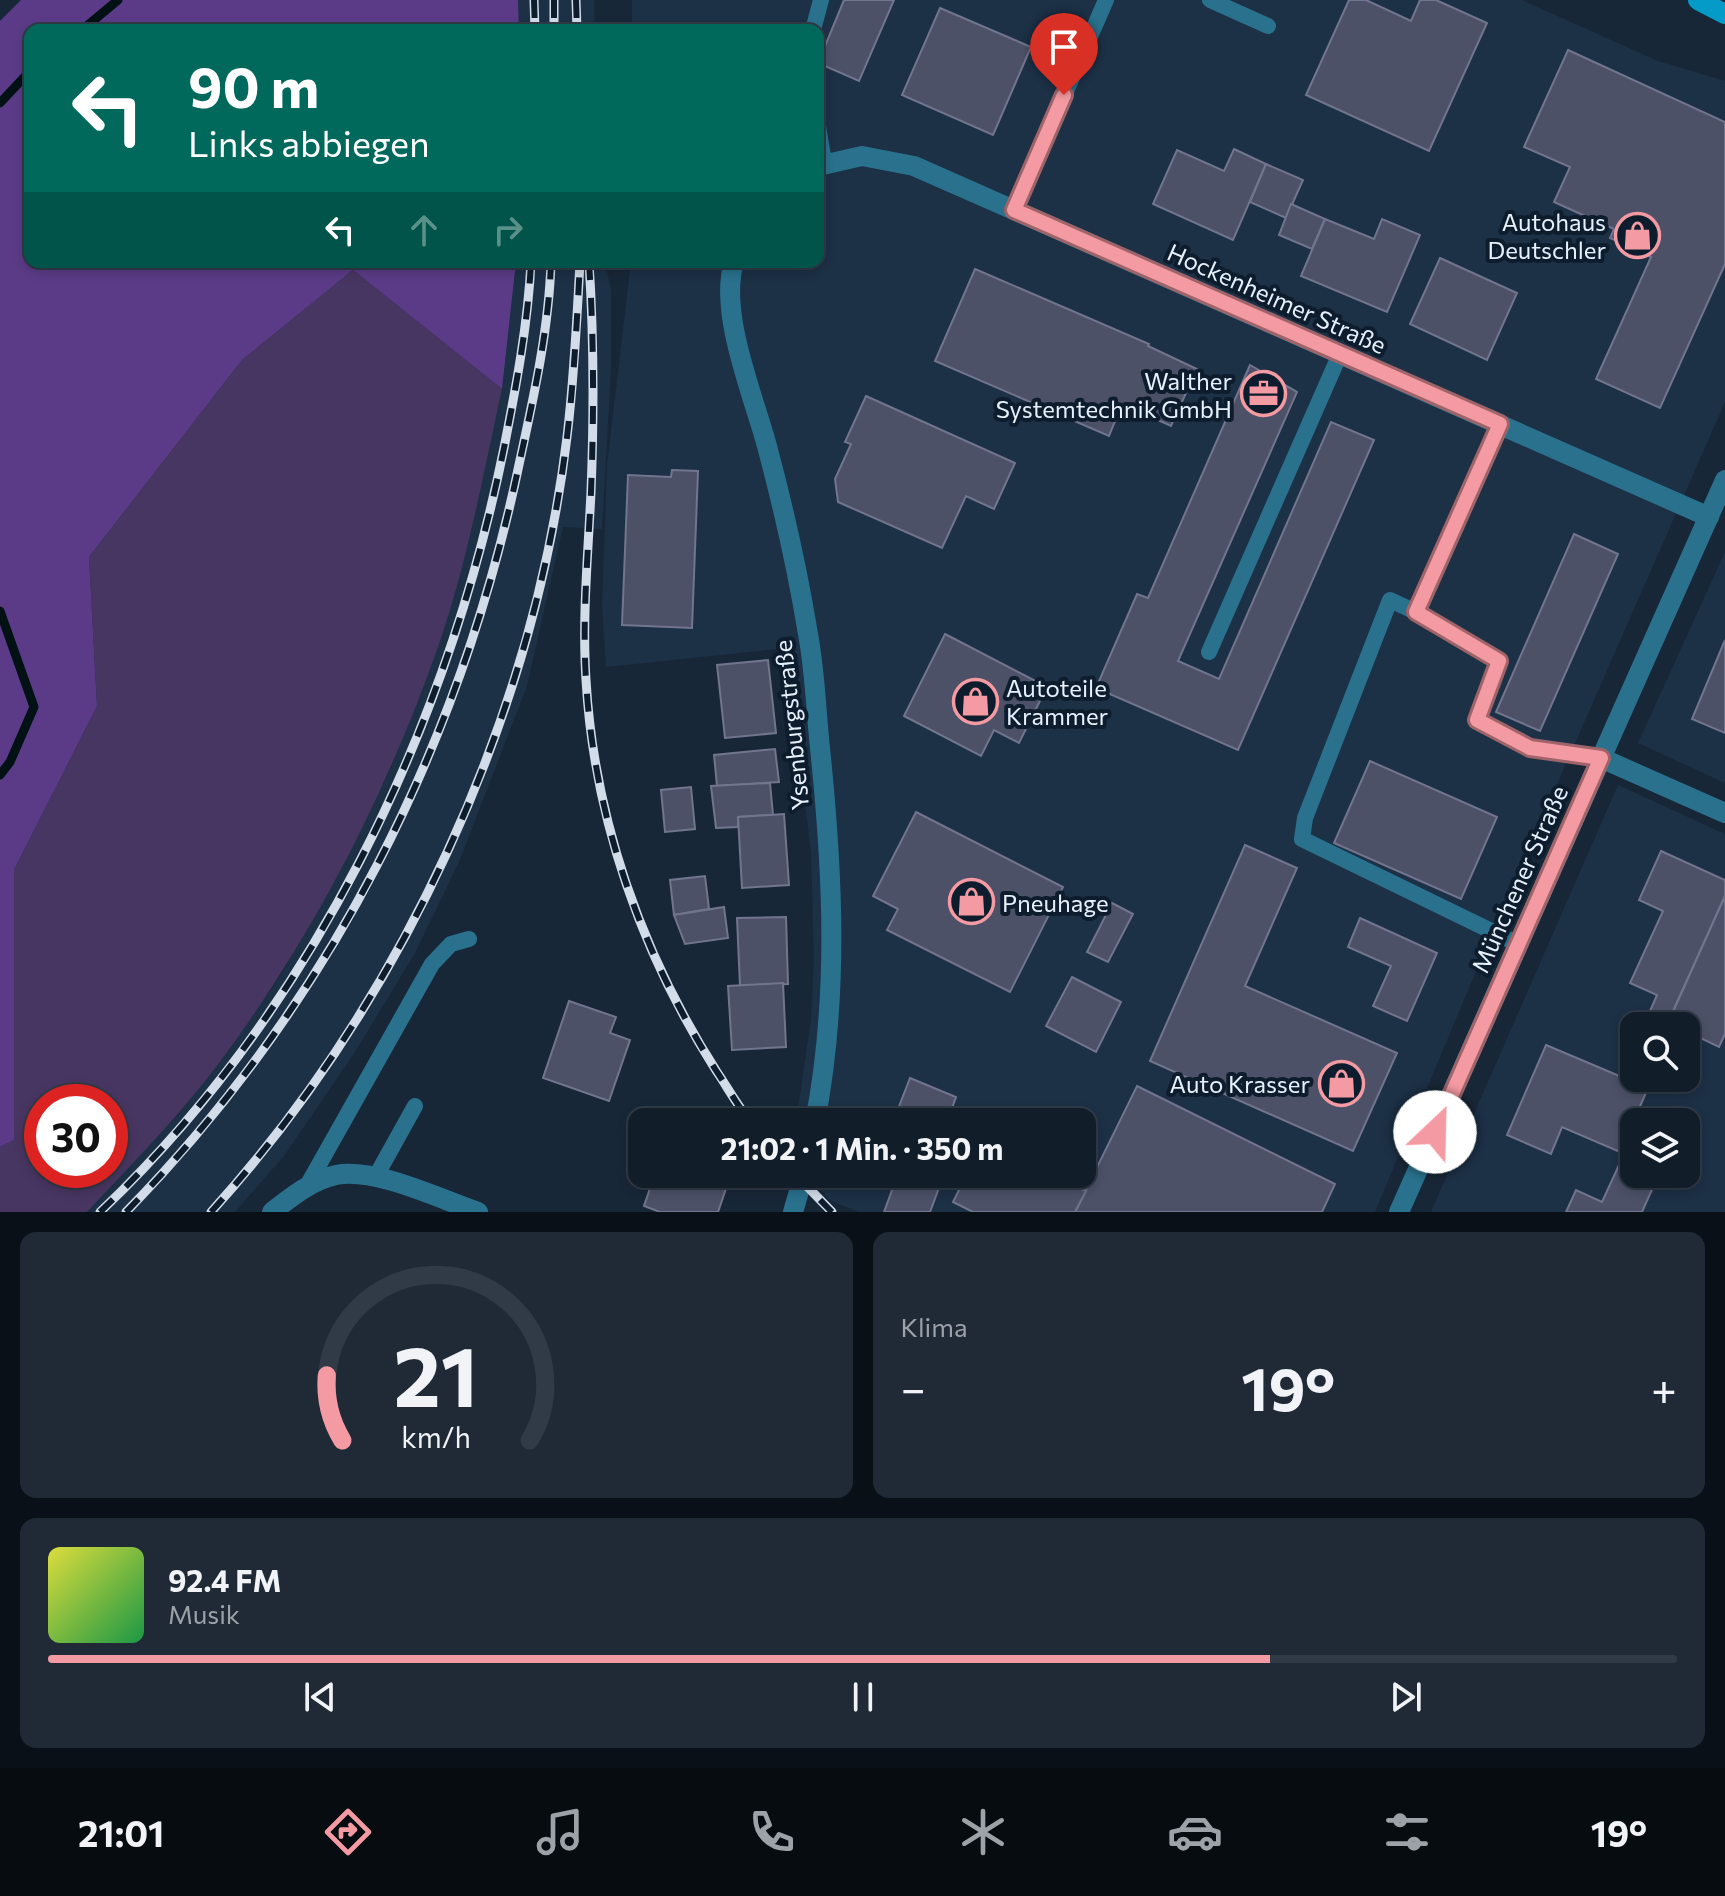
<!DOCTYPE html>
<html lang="de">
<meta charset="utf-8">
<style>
body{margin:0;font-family:Commissioner,sans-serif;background:#1f2a36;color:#f1f3f6;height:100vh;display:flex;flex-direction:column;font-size:30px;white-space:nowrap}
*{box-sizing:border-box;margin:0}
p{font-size:26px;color:#9ca2a8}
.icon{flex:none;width:44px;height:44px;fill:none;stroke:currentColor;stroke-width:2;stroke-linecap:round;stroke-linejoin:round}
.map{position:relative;height:1212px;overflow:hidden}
.panel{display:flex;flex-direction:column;gap:20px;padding:20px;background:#0a1017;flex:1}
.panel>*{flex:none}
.hud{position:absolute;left:24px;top:24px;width:800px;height:244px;border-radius:16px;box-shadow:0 4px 12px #0003,0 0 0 2px #313b47;background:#00695c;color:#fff;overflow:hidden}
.tools{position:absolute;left:1620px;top:1012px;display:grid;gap:16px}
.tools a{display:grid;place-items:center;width:80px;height:80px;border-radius:16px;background:#121d2a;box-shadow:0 4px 12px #0003,0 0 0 2px #313b47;font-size:40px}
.speed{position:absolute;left:24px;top:1084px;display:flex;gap:16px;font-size:40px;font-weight:700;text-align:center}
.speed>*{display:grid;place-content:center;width:104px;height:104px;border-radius:50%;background:#121d2a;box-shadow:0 4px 12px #0003,0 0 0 2px #313b47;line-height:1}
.speed .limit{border:12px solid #d22;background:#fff;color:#111}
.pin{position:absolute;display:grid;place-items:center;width:68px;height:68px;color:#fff;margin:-82px -34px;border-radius:50% 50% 50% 0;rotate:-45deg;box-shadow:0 0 8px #0007}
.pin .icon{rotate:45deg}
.me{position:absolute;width:88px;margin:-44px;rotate:24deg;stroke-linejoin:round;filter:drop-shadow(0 0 6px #0008)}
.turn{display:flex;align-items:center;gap:28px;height:168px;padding:0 32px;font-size:36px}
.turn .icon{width:104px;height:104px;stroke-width:2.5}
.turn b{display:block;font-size:56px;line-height:68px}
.lanes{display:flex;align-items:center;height:76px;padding:0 32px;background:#0003;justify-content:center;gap:40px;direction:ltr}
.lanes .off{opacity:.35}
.big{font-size:60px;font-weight:700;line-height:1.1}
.panel .card{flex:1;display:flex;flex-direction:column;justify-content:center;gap:12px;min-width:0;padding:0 28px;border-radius:16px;background:#1f2a36}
.panel .dial{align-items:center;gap:0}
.dial svg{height:208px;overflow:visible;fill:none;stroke:#313b47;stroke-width:7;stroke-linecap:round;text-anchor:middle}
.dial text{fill:#f1f3f6;stroke:none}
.song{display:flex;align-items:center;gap:24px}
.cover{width:96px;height:96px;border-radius:12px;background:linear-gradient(135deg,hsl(60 70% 55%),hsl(140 70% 35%))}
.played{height:8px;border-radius:4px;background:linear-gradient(90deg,#f49aa2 75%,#313b47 75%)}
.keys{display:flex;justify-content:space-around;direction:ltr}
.heat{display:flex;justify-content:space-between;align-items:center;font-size:44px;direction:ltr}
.panel .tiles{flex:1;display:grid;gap:20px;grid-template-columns:1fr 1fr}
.card:last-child{grid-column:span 2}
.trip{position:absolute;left:628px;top:1108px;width:468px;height:80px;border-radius:16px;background:#121d2a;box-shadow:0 4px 12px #0003,0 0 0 2px #313b47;font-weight:700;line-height:80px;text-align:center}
.tab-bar{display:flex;height:128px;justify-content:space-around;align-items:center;background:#070c11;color:#9ca2a8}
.tab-bar .icon{width:56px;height:56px}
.tab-bar .current{color:#f49aa2}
.tab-bar b{font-size:36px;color:#f1f3f6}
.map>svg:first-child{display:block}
.built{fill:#1c3046;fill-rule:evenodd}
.green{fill:#483662;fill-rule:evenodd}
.forest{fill:#5b3b87}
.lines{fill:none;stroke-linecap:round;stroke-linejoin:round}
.stream{stroke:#021113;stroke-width:9}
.building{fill:#4d5168;stroke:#71758d;stroke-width:2}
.lane{stroke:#29718d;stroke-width:16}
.street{stroke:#29718d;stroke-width:20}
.secondary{stroke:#059bc9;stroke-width:20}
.rail-casing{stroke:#d2dde9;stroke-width:9}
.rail{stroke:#0e1d2d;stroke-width:6;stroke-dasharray:18;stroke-linecap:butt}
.route-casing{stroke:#9f6469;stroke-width:20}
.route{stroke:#f49aa2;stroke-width:14}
.labels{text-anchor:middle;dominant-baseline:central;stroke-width:8;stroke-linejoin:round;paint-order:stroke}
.poi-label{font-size:24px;fill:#e7f1fd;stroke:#0e1d2d;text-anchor:end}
.street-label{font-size:24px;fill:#e7f1fd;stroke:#0e1d2d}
</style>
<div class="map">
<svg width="1725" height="1212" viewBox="0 0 1725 1212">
<rect width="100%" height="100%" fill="#182738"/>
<g class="built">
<polygon points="518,0 594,0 595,30 519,30"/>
<polygon points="632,0 1522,0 1658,61 1725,81 1725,402 1503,907 1375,1212 859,1212 829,1200 809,1174 1082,1174 1082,1122 796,1122 811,1020 814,961 811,853 787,648 606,667 602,606 607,465 631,262 818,262 818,30 632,30"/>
<polygon points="516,262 605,262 611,290 611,369 602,529 563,527 527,686 459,862 415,953 355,1052 284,1156 235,1212 87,1212 158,1136 218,1064 281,975 336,879 390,770 438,646 470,537 502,389"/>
<polygon points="1725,552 1725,783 1638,743"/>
<path d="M1618,785l107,49v378h-294zM1634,1026h52v52h-52zM1634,1122h52v52h-52z"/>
</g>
<path class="green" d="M353,270l149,119c-19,87 -35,175 -64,258 -52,148 -125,290 -219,416 -40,53 -87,101 -132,149h-87v-65l14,-7v-270l83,-164 -8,-149 153,-197zM42,1102h68v68h-68z"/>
<polygon class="forest" points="21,0 518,0 519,30 30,30 30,262 516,262 502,389 353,270 242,360 89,557 97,706 14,870 14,1140 0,1147 0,21"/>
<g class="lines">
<g class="stream">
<polyline points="82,30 118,0"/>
<polyline points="0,103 30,71"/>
<polyline points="0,611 34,707 10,762 0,775"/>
</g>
</g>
<g class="building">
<polygon points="844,0 894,0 859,81 818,63"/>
<polygon points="1349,0 1366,0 1411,21 1420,0 1436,0 1487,23 1429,151 1306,95"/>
<polygon points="940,8 1031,47 993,135 902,95"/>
<polygon points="1568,50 1725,122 1725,264 1660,408 1596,379 1651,257 1610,238 1614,229 1554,202 1570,167 1524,147"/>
<polygon points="1234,149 1266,164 1233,240 1153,204 1177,150 1224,171"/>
<polygon points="1266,164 1303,180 1286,218 1250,202"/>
<polygon points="1291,204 1325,219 1312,249 1279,235"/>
<polygon points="1325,219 1374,239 1382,219 1420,235 1387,312 1301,276"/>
<polygon points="1440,258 1517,293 1487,360 1410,324"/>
<polygon points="975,269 1149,344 1148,346 1197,369 1171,426 1122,404 1109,436 935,361"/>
<polygon points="1250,365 1297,392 1178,661 1219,679 1331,422 1374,440 1238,750 1096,688 1137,594 1148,598"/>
<polygon points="866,396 1015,463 994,509 966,496 942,548 838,502 835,479 851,444 845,442"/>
<polygon points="672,470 698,471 692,628 622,625 628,475 671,477"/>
<polygon points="1574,534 1618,554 1540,731 1496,712"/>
<polygon points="945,634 1047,687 1019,743 994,730 981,756 904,716"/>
<polygon points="1725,640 1725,733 1692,719"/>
<polygon points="768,660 776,733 725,738 717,665"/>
<polygon points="775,749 779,782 717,786 714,755"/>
<polygon points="1370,761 1497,817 1461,899 1334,843"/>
<polygon points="770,783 773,815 738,817 738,827 716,828 711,786"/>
<polygon points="691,787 695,829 665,832 661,790"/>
<polygon points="916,812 1063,887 1010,992 887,930 898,909 873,896"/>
<polygon points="784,814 789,885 742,888 738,817"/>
<polygon points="1245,845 1297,868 1245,986 1397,1053 1353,1151 1150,1061"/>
<polygon points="1661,851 1725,880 1725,896 1669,1020 1650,1011 1657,995 1630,983 1663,911 1639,900"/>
<polygon points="705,876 709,909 674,915 670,880"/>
<polygon points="1725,896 1725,1034 1719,1047 1686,1031 1686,1026 1668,1023"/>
<polygon points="1112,903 1133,914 1108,962 1087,952"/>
<polygon points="724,907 728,938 685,944 674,915"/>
<polygon points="786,917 788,984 740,986 737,918"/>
<polygon points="1360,918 1437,953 1407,1021 1373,1006 1391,966 1348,947"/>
<polygon points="1072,977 1121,1002 1096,1052 1046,1026"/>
<polygon points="783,983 786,1047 732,1050 728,986"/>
<polygon points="569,1001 616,1017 610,1033 630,1040 609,1101 543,1078"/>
<polygon points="1546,1045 1648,1088 1632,1125 1634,1158 1562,1127 1551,1154 1507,1135"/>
<polygon points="910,1078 956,1097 947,1122 893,1122"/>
<polygon points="1137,1086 1335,1184 1322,1212 1075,1212"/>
<polygon points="1624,1154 1634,1158 1634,1174 1659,1174 1642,1212 1566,1212 1576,1190 1602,1202"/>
<polygon points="655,1174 676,1178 677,1174 731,1174 718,1212 660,1212 644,1206"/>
<polygon points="898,1174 923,1181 926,1174 943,1177 930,1212 884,1212"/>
<polygon points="967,1174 1051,1174 1086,1191 1075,1212 973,1212 953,1202"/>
</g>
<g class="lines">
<g class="lane">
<polyline points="1210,0 1268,26"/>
<polyline points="813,30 821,0"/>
<polyline points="818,126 824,162"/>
<polyline points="1014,210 1106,0"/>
<polyline points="1500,424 1416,612 1499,661 1477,720 1530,748 1601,758"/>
<polyline points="1416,612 1390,600 1305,818 1302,839 1518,944"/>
<polyline points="1209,652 1340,354"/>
<polyline points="375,1178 415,1106"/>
<polyline points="307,1186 432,964 451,944 469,939"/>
</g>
<g class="street">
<polyline points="818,166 862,156 914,166 1709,517"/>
<path d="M734,262c-16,52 21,137 34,188 16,60 30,123 40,184 7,37 8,76 12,114 13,126 19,249 -5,374"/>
<polyline points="1601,758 1725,813"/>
<path d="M272,1212c19,-15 40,-32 64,-37 38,-8 104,24 142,37"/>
<polyline points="793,1212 804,1174"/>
<polyline points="1399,1212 1725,480"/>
</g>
<polyline class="secondary" points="1698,0 1725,14"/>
<defs>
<g id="rail">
<polyline points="534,0 535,30"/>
<polyline points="554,0 554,30"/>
<polyline points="576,0 577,30"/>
<path d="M589,262c5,77 5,153 2,230 -3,63 -9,125 -5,188 8,139 56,275 131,392 11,16 21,35 34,50"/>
<polyline points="795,1174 832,1212"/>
<path d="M100,1212c212,-202 346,-479 404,-764 12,-61 24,-124 27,-186"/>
<path d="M126,1212c204,-209 335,-467 394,-752 14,-64 29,-132 31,-198"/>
<path d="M211,1212c190,-210 322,-493 356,-775 7,-58 10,-117 13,-175"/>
</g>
</defs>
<use href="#rail" class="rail-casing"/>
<use href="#rail" class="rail"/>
</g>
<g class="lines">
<defs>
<polyline id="route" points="1064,95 1014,210 1500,424 1416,612 1499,661 1477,720 1530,748 1601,758 1435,1132"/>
</defs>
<use href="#route" class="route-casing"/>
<use href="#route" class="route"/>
</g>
<defs>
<symbol id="shop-ring" viewBox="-11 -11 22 22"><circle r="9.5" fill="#0e1d2d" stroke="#f49aa2" stroke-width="1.5"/><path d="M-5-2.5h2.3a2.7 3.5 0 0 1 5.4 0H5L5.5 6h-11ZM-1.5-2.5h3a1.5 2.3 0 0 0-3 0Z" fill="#f49aa2"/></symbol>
<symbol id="office-ring" viewBox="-11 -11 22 22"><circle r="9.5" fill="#0e1d2d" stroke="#f49aa2" stroke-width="1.5"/><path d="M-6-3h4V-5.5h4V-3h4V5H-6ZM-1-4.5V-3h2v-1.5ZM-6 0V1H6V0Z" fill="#f49aa2"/></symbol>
</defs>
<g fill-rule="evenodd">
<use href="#shop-ring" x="1612" y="210" width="51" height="51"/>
<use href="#office-ring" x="1238" y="368" width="51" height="51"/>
<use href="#shop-ring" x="950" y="676" width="51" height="51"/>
<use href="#shop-ring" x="946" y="876" width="51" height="51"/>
<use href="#shop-ring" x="1316" y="1058" width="51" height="51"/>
</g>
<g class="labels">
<g class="poi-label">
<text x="1606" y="221">Autohaus<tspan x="1606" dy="28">Deutschler</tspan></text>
<text x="1232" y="380">Walther<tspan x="1232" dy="28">Systemtechnik GmbH</tspan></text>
<text x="1006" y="687" text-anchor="start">Autoteile<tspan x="1006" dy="28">Krammer</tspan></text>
<text x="1002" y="902" text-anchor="start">Pneuhage</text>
<text x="1310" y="1083">Auto Krasser</text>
</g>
<g class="street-label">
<text transform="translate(1277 298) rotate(24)">Hockenheimer Straße</text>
<text transform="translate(791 725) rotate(-96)">Ysenburgstraße</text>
<text transform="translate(1519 879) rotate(-66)">Münchener Straße</text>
</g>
</g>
</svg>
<div class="tools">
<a><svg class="icon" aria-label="search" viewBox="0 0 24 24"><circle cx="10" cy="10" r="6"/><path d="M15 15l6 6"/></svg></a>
<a><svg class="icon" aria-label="layers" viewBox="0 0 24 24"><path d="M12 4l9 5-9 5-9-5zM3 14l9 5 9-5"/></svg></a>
</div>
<div class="speed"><div class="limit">30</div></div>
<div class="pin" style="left:1064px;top:95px;background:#d93025"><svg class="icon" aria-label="arrive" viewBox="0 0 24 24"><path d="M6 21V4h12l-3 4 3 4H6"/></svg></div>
<svg class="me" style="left:1435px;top:1132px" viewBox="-20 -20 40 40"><circle r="19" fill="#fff"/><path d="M0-13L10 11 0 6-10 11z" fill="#f49aa2"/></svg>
<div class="trip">21:02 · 1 Min. · 350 m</div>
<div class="hud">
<div class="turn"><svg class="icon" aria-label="left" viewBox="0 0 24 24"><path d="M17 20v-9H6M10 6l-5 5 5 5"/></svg><div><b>90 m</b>Links abbiegen</div></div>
<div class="lanes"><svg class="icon" aria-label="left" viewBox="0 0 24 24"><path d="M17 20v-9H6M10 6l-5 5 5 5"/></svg><svg class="icon off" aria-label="ahead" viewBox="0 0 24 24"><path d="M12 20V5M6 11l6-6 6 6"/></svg><svg class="icon off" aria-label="right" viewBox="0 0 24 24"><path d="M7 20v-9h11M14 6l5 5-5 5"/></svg></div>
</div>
</div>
<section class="panel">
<div class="tiles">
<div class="card dial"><svg viewBox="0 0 100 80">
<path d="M14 69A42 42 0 1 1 86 69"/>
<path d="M14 69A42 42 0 0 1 8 44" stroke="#f49aa2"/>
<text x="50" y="56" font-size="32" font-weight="700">21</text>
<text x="50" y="72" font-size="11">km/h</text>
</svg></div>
<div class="card"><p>Klima</p>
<div class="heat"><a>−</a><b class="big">19°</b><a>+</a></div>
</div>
<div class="card">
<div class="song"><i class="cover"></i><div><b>92.4 FM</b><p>Musik</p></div></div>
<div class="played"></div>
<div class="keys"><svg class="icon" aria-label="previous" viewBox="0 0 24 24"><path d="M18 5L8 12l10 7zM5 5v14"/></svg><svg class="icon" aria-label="pause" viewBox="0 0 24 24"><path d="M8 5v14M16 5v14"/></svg><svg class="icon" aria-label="next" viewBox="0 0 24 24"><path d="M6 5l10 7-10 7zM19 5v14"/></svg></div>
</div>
</div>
</section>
<nav class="tab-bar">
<b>21:01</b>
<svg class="icon current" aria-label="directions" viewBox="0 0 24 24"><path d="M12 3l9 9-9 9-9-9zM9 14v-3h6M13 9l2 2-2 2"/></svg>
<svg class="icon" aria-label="music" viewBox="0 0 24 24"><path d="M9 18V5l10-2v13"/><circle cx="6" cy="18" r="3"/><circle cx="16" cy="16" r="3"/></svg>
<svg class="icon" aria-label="phone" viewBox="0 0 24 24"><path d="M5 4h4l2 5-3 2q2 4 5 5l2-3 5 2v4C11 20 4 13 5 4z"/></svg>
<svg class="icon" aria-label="climate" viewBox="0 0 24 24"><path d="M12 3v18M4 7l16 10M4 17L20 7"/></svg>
<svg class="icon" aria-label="car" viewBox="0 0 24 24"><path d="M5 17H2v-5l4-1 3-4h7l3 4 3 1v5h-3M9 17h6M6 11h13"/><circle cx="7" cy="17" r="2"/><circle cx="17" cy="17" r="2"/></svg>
<svg class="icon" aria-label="filters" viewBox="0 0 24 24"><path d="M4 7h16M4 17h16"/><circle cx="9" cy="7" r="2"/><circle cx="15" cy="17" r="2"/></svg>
<b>19°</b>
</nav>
